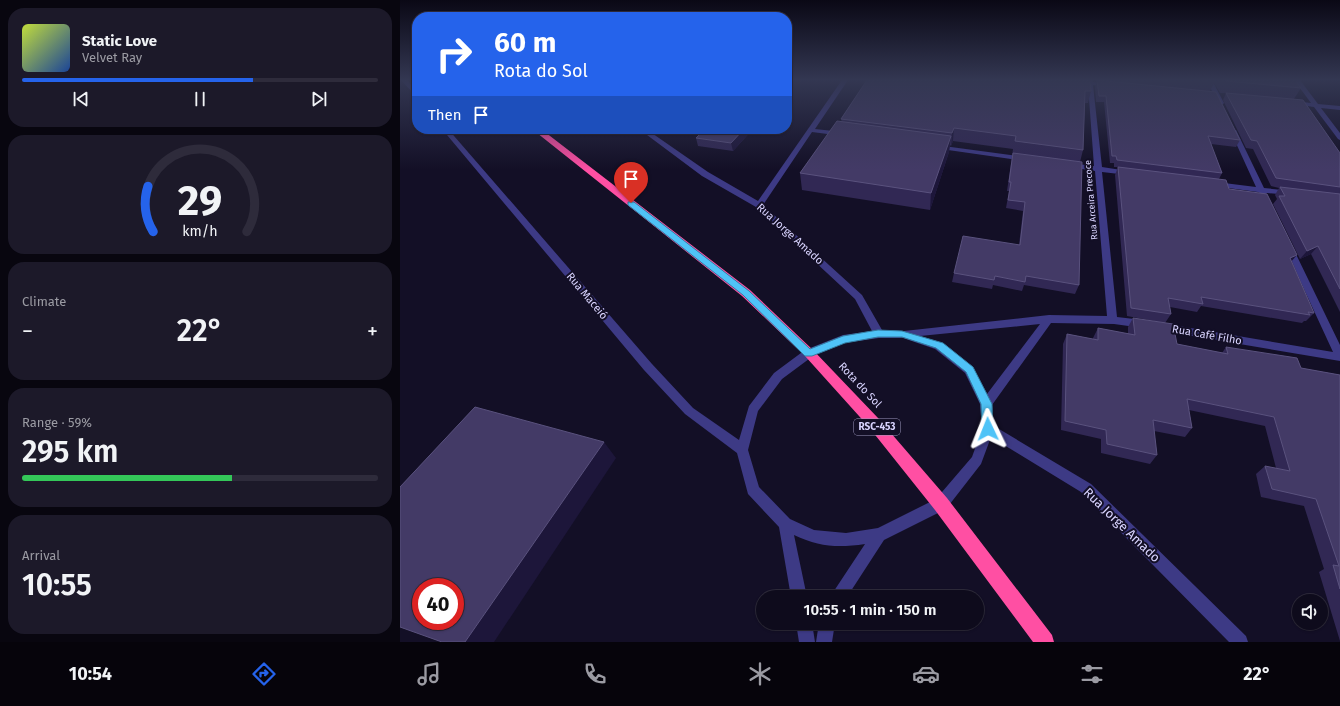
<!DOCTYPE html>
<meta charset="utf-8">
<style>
body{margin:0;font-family:"Fira Sans",sans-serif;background:#1c1929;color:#f1f3f6;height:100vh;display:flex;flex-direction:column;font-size:15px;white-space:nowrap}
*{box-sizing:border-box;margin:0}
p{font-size:13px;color:#9b9ba3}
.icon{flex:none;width:22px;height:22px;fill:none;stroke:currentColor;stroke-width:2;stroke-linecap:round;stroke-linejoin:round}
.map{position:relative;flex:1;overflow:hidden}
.details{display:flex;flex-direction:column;gap:8px;padding:8px;background:#08060f;width:400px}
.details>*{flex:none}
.banner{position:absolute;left:12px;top:12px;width:380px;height:122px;border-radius:16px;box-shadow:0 1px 3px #0004,0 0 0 1px #2e2b3b;background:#2563eb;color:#fff;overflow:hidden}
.buttons{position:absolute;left:892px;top:594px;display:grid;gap:8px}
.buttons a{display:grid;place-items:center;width:36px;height:36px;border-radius:50%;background:#0e0b1c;box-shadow:0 1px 3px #0004,0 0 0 1px #2e2b3b;font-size:20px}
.speed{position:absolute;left:12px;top:578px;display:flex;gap:8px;font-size:20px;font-weight:700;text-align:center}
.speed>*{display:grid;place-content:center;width:52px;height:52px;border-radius:50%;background:#0e0b1c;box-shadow:0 1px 3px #0004,0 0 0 1px #2e2b3b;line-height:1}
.speed .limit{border:6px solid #d22;background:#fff;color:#111}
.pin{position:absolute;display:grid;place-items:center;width:34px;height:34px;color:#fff;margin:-41px -17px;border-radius:50% 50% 50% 0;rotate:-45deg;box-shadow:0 0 4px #0007}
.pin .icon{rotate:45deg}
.me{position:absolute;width:44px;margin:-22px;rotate:358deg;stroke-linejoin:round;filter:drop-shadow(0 0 3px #0008)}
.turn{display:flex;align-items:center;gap:14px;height:84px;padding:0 16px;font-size:18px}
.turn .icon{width:52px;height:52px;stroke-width:2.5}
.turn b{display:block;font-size:28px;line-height:34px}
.then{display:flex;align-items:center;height:38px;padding:0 16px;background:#0003;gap:8px;font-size:15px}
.big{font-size:30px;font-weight:600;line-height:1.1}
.details .widget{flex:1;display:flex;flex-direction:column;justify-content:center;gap:6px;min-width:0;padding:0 14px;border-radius:16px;background:#1c1929}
.details .dial{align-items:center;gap:0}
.dial svg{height:104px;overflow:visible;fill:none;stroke:#2e2b3b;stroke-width:7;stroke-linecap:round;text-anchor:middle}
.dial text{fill:#f1f3f6;stroke:none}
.song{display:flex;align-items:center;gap:12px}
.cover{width:48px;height:48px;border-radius:6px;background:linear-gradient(135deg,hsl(70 70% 55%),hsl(220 70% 35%))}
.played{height:4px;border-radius:2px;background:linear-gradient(90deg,#2563eb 65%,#2e2b3b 65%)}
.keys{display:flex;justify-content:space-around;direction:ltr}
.heat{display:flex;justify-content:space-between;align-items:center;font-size:22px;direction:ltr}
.charge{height:6px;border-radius:3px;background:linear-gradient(90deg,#34c759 59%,#2e2b3b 0)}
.trip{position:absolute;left:356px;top:590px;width:228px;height:40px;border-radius:20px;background:#0e0b1c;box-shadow:0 1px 3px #0004,0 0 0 1px #2e2b3b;font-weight:600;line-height:40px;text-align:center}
.dock{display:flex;height:64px;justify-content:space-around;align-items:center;background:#06040b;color:#9b9ba3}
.dock .icon{width:28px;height:28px}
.dock .current{color:#2563eb}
.dock b{font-size:18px;color:#f1f3f6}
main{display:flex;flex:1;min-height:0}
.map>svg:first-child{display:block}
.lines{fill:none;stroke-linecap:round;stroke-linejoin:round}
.minor{fill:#3d3a85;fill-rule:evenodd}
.highway{fill:#ff4fa3;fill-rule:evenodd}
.wall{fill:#312854}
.shaded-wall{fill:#1d163a}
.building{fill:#433a66;stroke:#5a527e;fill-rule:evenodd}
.route{fill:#4fc3f7;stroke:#337fa1}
.labels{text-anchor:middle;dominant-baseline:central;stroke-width:4;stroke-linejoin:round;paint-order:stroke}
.far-street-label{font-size:9px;fill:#d9d4ff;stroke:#130f26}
.shield{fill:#130f26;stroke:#9e99be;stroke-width:1}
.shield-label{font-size:10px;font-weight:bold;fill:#d9d4ff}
.street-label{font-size:11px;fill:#d9d4ff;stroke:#130f26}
.near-street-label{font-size:13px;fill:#d9d4ff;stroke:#130f26}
</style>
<main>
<section class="details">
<div class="widget">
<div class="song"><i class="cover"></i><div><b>Static Love</b><p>Velvet Ray</p></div></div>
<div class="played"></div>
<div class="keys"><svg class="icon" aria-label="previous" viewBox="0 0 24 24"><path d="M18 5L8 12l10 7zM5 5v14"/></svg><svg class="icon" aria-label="pause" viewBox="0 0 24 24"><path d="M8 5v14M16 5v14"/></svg><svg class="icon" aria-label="next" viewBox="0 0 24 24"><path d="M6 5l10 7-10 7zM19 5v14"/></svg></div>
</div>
<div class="widget dial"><svg viewBox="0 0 100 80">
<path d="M14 69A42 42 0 1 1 86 69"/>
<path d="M14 69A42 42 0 0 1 10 34" stroke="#2563eb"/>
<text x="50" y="56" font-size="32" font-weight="700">29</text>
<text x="50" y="72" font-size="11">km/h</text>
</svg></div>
<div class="widget"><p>Climate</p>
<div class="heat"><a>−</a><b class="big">22°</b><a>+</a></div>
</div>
<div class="widget"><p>Range · 59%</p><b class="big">295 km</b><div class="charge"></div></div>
<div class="widget"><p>Arrival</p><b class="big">10:55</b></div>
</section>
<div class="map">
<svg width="940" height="642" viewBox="0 0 940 642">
<rect width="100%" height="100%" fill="#130f26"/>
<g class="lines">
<g class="minor">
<polygon points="1,80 7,80 17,91 17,97"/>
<path d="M442,80h6l-33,49 28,3 3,2 -3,2 -31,-4 -49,73 99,90 20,35 22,1 145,-16 58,1 -12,-145 -26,-4 -4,-2 4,-2 25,3 -6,-81 -32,-5h37v2l18,2v2l-2,1 -16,-2 9,82 26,4 4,2 -4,2 -26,-3 15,145 26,3 5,4 -5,4 -29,-4 -63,-1 -59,82 2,21 97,58 155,152 2,6h-19l-148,-150 -90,-55 -10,27 -35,45 -62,31 -37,57h-17l35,-53c-27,4 -46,3 -71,-9l13,62h-16l-12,-70 -31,-33 -11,-41 -52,-39 -41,-44 -202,-241h6l204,235 41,44 46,32 10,-34 25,-33 31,-23 38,-15 29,-4 -17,-32 -99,-92 -54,-31 -63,-47h7l62,43 50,29zM640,324l-53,70 -14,-27 -30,-24 -23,-7zM479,338h24l32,11 30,24 15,31 2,25 -10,28 -36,42 -58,29 -32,5 -32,-3 -24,-11 -31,-32 -11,-37 10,-39 24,-32 31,-23 31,-13z"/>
<polygon points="806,80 812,80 824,103 823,104 819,104"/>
<polygon points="894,80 900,80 918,104 940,106 940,110 921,108 940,133 940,140 938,139 914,107 892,104 892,102 894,101 911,103"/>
<polygon points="831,129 836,130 864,188 892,191 892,195 867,193 863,195 858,192 813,186 813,182 816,182 856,187 830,130"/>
<polygon points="536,145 625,157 629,159 625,161 534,148 534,146"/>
<polygon points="889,245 893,248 940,345 940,361 757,330 756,327 761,323 933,352 885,248"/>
<polygon points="396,623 412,623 415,642 399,642"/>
<polygon points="419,623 435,623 432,642 416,642"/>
</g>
<polygon class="highway" points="132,129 141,129 350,290 413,350 478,418 547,498 652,635 654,642 633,642 535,510 468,426 405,356 342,296"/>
</g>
<g class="wall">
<polygon points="467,80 691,91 688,103 685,103 683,150 680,162 679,285 675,294 624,285 622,291 593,285 592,289 552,282 554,273 619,245 623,211 606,208 609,191 607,191 613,149 553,141 551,146 550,145 549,152 530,210 402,190 400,173 442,122 441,119"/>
<polygon points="694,80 895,80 901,88 894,99 940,153 940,312 911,254 900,259 873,204 877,199 875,195 879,188 871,186 853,149 846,148 823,100 826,93 820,93 814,83 810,91 840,140 836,147 811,144 822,173 819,179 829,189 892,261 914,313 906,321 904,321 902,323 801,306 797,312 770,307 771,314 765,323 727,316 715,175 718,167 714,167 714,163 710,163 704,102 696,102 695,87 697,81"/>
<polygon points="353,129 333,151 298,146 296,138"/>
<polygon points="733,318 777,344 822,353 826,347 901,368 940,375 940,641 919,572 924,569 904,506 861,497 856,474 865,466 876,468 865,426 789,410 792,428 785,437 754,431 757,455 750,464 701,453 701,439 661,430 663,344 667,334 693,339 693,338 698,328 728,334 728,327"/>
</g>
<g class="shaded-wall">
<polygon points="554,128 553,141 551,146 552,133"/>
<polygon points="344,129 353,129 333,151 331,143"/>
<polygon points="551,136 549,152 530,210 531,193"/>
<polygon points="918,246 911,254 900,259 907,251"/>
<polygon points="897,255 890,263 890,258"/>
<polygon points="204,442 216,458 94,642 65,642"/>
</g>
<g class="building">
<polygon points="467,80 690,80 691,91 685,91 683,150 615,141 616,136 554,128 552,133 441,119"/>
<polygon points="697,80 816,92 840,140 808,136 822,173 717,160 716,156 712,156 706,96 699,96"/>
<polygon points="825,80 895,80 901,88 826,81"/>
<polygon points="826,93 903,100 940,153 940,187 876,178 857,141 851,140"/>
<polygon points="437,121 551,136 531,193 400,173"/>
<polygon points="305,129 344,129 331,143 296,138"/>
<polygon points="613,153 682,162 679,285 626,276 625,282 595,276 594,280 554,273 563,236 620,245 625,202 608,200 611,182 609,182"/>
<polygon points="718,167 826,180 829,189 867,194 897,255 890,258 914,313 908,312 910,315 801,297 803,304 768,298 771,314 731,308"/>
<polygon points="880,187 940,194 940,289 918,246 907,251 879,196 885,196"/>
<polygon points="733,318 773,324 777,344 828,354 826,347 897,358 901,368 940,375 940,589 933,565 939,566 916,499 872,489 865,466 890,471 874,417 787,399 792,428 753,420 757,455 707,444 706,430 665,421 667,334 698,340 698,328 735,335"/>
<path d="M75,407l129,35 -139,200h-23l-42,-15v-140zM21,587h34v34h-34z"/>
</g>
<linearGradient id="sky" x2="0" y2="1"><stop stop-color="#0a0815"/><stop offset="0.47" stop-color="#333752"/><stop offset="1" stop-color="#333752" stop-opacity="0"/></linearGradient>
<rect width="940" height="170" fill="url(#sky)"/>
<polygon class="route" points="228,202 234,202 349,291 410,349 443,336 478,330 502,331 543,343 573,367 592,404 593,429 591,432 584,432 582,429 581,404 566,372 536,348 502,337 478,337 445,343 412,356 405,356 343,295 228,205"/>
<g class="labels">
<g class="far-street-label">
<text transform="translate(691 200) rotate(-95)">Rua Arceira Precoce</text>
</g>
<rect class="shield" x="454" y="419" width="46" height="16" rx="3"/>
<g class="shield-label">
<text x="477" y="427">RSC-453</text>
</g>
<g class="street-label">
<text transform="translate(390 234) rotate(42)">Rua Jorge Amado</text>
<text transform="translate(187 296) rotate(50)">Rua Maceió</text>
<text transform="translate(807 335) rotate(10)">Rua Café Filho</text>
<text transform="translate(460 385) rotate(47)">Rota do Sol</text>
</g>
<g class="near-street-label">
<text transform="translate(722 525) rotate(44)">Rua Jorge Amado</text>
</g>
</g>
</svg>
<div class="buttons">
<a><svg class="icon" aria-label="sound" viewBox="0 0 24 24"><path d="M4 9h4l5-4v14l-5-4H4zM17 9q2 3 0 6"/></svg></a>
</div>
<div class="speed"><div class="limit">40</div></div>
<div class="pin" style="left:231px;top:203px;background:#d93025"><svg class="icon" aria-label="arrive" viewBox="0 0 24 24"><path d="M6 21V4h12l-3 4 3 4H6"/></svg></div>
<svg class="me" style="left:588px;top:429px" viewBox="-20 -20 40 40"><path d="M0-17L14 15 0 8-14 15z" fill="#4fc3f7" stroke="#fff" stroke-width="4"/></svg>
<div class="trip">10:55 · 1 min · 150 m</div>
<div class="banner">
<div class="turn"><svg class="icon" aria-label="right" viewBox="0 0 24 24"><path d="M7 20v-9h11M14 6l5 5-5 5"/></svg><div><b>60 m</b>Rota do Sol</div></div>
<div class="then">Then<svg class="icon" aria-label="arrive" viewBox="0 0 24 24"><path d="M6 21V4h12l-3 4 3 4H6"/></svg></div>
</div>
</div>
</main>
<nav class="dock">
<b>10:54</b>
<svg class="icon current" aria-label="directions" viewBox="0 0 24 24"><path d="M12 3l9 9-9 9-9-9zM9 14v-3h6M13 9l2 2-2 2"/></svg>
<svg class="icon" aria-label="music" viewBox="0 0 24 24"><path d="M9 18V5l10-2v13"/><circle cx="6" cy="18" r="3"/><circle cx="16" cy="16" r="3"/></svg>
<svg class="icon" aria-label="phone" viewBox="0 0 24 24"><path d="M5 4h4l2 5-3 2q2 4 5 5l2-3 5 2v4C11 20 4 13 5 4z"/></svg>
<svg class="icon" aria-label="climate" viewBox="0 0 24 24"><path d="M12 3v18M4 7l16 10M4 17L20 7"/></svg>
<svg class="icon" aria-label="car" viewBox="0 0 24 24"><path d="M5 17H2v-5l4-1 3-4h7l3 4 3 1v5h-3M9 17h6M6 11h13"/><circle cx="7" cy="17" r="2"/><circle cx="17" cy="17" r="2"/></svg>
<svg class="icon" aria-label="filters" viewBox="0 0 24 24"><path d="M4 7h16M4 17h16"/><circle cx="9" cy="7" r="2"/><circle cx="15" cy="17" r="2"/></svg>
<b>22°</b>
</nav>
